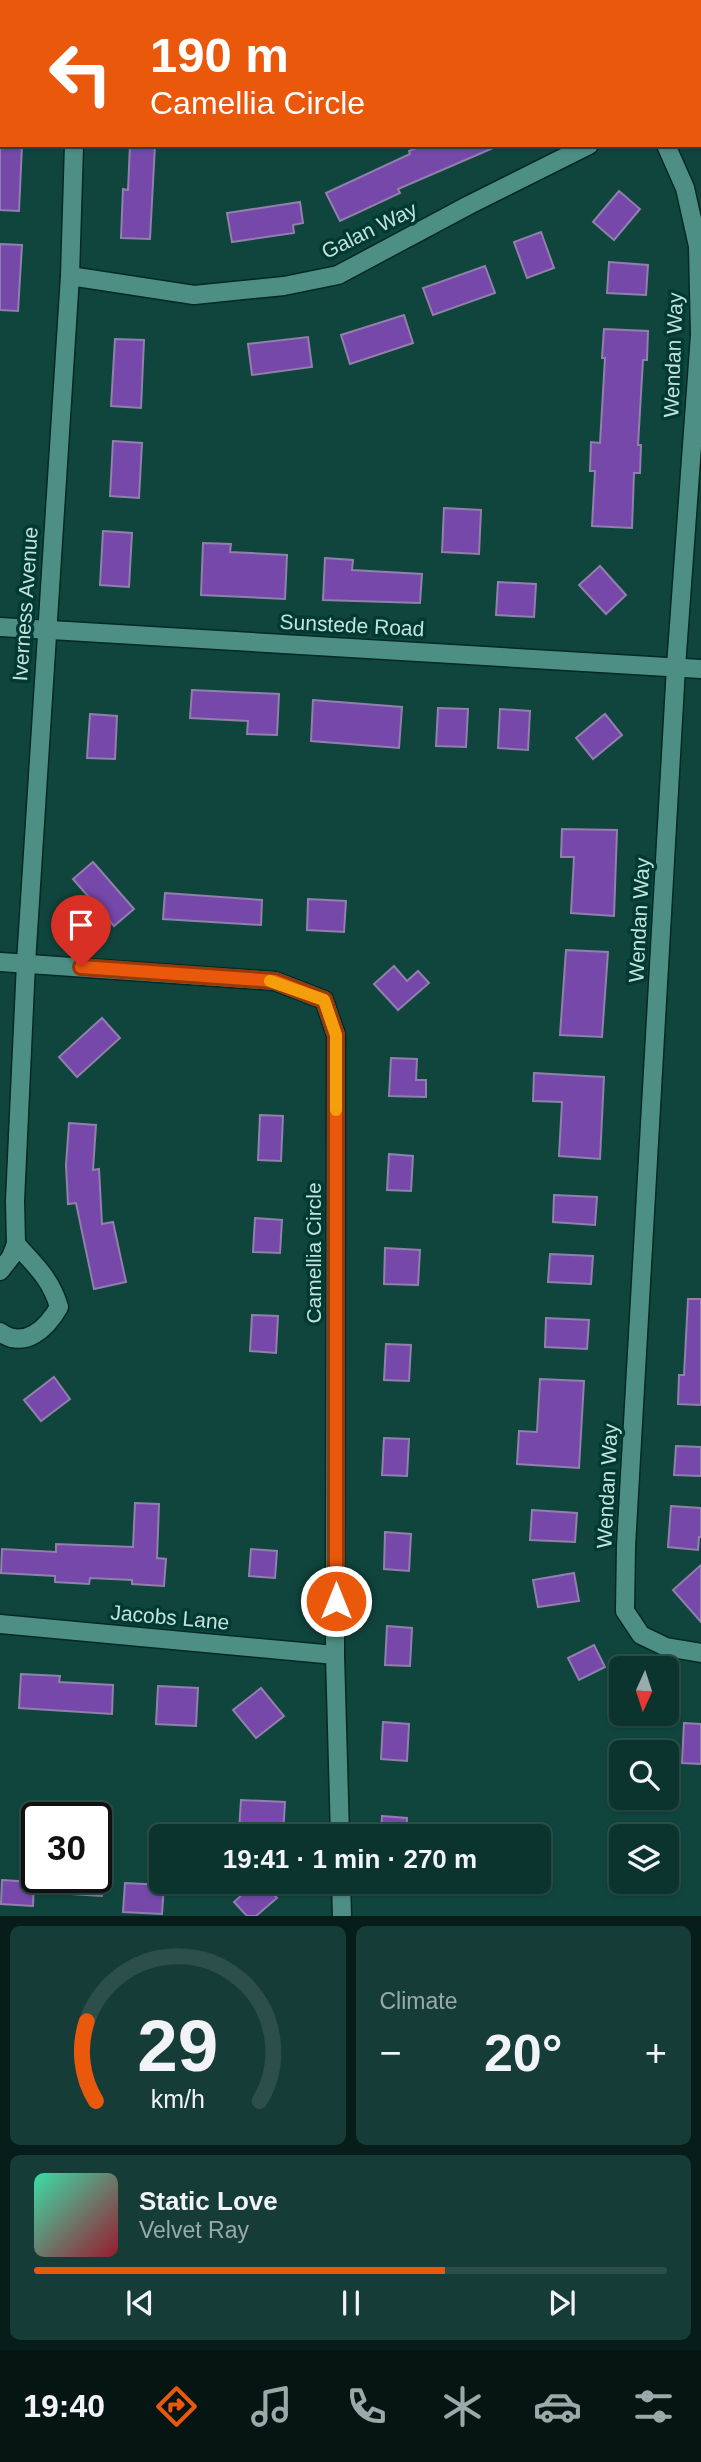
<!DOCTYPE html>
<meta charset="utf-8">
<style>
body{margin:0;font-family:Helvetica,sans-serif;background:#153c36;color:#f1f3f6;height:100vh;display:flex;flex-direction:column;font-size:26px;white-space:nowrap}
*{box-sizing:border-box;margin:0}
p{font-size:23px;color:#9aaaaa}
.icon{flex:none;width:38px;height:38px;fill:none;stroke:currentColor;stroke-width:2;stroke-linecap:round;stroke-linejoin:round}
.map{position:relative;height:1916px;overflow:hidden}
.details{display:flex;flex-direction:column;gap:10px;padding:10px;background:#071d19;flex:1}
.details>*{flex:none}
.hud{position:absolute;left:0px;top:0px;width:702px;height:147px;box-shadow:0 2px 5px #0004,0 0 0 2px #2c4f4a;background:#ea580c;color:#fff;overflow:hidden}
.needle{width:46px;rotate:183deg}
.fabs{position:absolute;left:609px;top:1656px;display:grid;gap:14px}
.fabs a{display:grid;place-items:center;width:70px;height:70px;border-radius:10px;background:#0c342e;box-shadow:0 2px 5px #0004,0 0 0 2px #2c4f4a;font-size:35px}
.speed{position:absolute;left:21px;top:1802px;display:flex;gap:14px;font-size:35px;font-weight:700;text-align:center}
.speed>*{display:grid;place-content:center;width:91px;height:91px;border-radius:50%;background:#0c342e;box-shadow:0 2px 5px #0004,0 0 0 2px #2c4f4a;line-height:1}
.speed .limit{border:4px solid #111;border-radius:10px;background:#fff;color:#111}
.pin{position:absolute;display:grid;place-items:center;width:60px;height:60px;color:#fff;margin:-72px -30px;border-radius:50% 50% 50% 0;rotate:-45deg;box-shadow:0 0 7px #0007}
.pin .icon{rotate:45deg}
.me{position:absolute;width:77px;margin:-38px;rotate:0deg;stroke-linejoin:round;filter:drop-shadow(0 0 5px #0008)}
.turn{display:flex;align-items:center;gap:24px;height:147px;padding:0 35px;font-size:32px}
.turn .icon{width:91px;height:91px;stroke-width:2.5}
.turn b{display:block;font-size:49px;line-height:60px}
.big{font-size:52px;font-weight:700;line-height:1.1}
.details .tile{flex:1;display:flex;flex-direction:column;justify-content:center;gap:10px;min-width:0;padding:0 24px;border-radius:10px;background:#153c36}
.details .dial{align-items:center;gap:0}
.dial svg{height:182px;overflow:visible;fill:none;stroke:#2c4f4a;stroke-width:7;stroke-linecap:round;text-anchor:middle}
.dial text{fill:#f1f3f6;stroke:none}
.song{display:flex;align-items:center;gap:21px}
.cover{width:84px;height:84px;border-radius:10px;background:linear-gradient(135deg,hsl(160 70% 55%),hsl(350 70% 35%))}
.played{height:7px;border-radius:4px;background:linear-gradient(90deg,#ea580c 65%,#2c4f4a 65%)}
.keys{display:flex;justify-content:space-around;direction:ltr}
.heat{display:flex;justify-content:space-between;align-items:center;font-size:38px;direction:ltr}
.details .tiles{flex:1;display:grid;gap:10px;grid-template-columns:1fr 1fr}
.tile:last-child{grid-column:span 2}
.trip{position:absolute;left:149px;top:1824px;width:402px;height:70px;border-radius:10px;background:#0c342e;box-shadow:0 2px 5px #0004,0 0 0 2px #2c4f4a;font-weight:700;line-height:70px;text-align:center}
.dock{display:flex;height:112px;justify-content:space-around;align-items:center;background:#051512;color:#9aaaaa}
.dock .icon{width:49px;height:49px}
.dock .active{color:#ea580c}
.dock b{font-size:32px;color:#f1f3f6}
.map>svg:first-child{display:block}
.building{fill:#7548a9;stroke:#917fac;stroke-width:2}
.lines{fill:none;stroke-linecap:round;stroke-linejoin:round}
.minor-casing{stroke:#042924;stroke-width:21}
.minor{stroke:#4e8f85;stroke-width:18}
.route-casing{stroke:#983908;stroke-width:18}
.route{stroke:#ea580c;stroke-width:12}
.slow{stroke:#f59e0b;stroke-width:12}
.labels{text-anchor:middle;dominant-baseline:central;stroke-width:7;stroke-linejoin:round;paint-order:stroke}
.street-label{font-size:21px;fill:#c3e2dc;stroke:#013a33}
</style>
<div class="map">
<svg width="701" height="1916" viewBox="0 0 701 1916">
<rect width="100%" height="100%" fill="#10453e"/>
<g class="building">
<polygon points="0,145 22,145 19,211 0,210"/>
<polygon points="130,145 155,145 150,239 121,238 123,189 128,190"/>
<polygon points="423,145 500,145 398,189 400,193 340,221 326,193 410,154 409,151"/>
<polygon points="619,191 640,209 614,240 593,222"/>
<polygon points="300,202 303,223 293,225 294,233 232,242 227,213"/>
<polygon points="541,232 554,268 527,278 514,242"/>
<polygon points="0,244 22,245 18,311 0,310"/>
<polygon points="609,262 648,265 646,295 607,293"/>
<polygon points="485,266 495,293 433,315 423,288"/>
<polygon points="404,315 413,343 350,364 341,335"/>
<polygon points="604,329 648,331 647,360 643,360 638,445 641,445 640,473 634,473 632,528 592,526 595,471 590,471 591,442 600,443 605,358 602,358"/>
<polygon points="308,337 312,367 252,375 248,344"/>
<polygon points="115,339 144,340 141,408 111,406"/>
<polygon points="113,441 142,443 139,498 110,496"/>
<polygon points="444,508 481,510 479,554 442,552"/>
<polygon points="103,531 132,533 129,587 100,585"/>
<polygon points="203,543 231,544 230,552 287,555 285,599 201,595"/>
<polygon points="325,558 353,560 352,570 422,574 420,603 323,600"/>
<polygon points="600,566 626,595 606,614 579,585"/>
<polygon points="498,582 536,584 534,617 496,615"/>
<polygon points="192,690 279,694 277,735 247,734 248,721 190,718"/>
<polygon points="313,700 402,707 399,748 311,741"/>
<polygon points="438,708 468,709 466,747 436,746"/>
<polygon points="500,709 530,711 528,750 498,748"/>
<polygon points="90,714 117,716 115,759 87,758"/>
<polygon points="605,714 622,735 593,759 576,738"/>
<polygon points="562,829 617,830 614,916 571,913 574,857 561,857"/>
<polygon points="93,862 134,909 114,926 73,879"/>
<polygon points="165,893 262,900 261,925 163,919"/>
<polygon points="308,899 346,901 344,932 307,930"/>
<polygon points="566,950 608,952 602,1037 560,1035"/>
<polygon points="394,966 407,981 418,971 429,983 398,1010 374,984"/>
<polygon points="102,1018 120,1038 77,1077 59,1057"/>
<polygon points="391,1058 417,1059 416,1080 426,1080 426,1097 389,1096"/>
<polygon points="534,1073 604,1077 600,1159 559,1156 562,1102 533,1101"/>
<polygon points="260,1115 283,1116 281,1161 258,1160"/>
<polygon points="69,1123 96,1125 93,1170 99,1169 102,1224 113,1222 126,1282 94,1289 76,1203 68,1204 66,1165"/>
<polygon points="389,1154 413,1156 411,1191 387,1190"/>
<polygon points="554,1195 597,1197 595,1225 553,1222"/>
<polygon points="255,1218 282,1220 280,1253 253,1252"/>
<polygon points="385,1248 420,1250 418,1285 384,1284"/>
<polygon points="550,1254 593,1256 591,1284 548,1282"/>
<polygon points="688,1299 701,1299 701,1405 678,1404 679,1375 684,1375"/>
<polygon points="252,1315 278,1316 276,1353 250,1351"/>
<polygon points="546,1318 589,1320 587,1349 545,1347"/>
<polygon points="386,1344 411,1345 409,1381 384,1380"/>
<polygon points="54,1377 70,1399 41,1421 24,1400"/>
<polygon points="540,1379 584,1381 579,1468 517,1464 519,1431 537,1432"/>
<polygon points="384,1438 409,1439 407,1476 382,1475"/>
<polygon points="676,1446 701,1447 701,1476 674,1475"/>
<polygon points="135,1503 159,1504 157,1558 166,1559 164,1586 132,1584 132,1580 90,1578 89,1584 55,1582 55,1576 1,1573 2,1549 56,1552 56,1544 133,1547"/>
<polygon points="671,1506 701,1508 701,1537 699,1537 698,1550 668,1547"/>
<polygon points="532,1510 577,1513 575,1542 530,1540"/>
<polygon points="385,1532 411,1534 409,1571 384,1569"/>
<polygon points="251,1549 277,1551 275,1578 249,1576"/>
<polygon points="701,1565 701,1622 673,1590"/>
<polygon points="574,1573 579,1601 538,1607 533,1580"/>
<polygon points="387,1626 412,1628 410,1666 385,1665"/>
<polygon points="594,1645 605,1667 579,1680 568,1658"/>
<polygon points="21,1674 60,1676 59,1682 113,1685 112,1714 19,1708"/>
<polygon points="158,1686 198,1688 196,1726 156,1724"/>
<polygon points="261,1688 284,1716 256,1738 233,1710"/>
<polygon points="383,1722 409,1724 407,1761 381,1759"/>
<polygon points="684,1723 701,1724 701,1764 682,1763"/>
<polygon points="241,1800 285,1802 283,1834 239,1831"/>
<polygon points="382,1816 407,1818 406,1836 381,1836"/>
<polygon points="72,1878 103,1878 102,1896 71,1894"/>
<polygon points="2,1880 34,1882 33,1906 1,1904"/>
<polygon points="257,1881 262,1881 277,1898 256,1916 247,1916 234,1902"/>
<polygon points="125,1883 164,1885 162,1914 123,1912"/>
</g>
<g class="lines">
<defs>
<g id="minor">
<polyline points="77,0 77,2"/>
<polyline points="700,88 701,87"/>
<polyline points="666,145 685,188 698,246 700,335 676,667 626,1546 625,1611 641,1635 666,1647 701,1653"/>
<polyline points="70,276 194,295 284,286 338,275 469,205 589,145"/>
<polyline points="0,627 701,669"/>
<polyline points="0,962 275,981 324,1000 336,1035 335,1655 340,1836"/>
<polyline points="0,1271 11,1257 16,1244 15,1201 26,963 70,276 74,145"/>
<path d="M0,1332c25,18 47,-4 59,-25 -8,-28 -24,-42 -43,-63"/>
<polyline points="0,1624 335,1655"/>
<polyline points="341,1881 342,1916"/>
</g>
</defs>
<use href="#minor" class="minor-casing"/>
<use href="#minor" class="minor"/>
</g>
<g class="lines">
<defs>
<polyline id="route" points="81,967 275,981 324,1000 336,1035 336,1601"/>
</defs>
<use href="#route" class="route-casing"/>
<use href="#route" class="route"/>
<polyline class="slow" points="270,981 324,1000 336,1035 336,1110"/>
</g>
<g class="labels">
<g class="street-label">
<text transform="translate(369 230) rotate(-26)">Galan Way</text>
<text transform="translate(673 355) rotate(-88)">Wendan Way</text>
<text transform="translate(25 604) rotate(-86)">Iverness Avenue</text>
<text transform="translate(352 625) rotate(3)">Sunstede Road</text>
<text transform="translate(639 920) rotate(-87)">Wendan Way</text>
<text transform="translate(313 1253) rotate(-90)">Camellia Circle</text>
<text transform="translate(607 1486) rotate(-87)">Wendan Way</text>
<text transform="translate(170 1617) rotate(5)">Jacobs Lane</text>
</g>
</g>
</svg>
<div class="fabs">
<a><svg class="needle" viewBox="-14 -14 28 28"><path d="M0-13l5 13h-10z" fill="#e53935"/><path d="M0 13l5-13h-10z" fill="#9aaaaa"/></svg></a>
<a><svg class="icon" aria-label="search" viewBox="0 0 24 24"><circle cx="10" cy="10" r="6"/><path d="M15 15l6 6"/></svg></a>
<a><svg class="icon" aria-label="layers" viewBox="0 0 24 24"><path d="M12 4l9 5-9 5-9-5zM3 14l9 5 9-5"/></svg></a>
</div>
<div class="speed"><div class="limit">30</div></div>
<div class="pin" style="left:81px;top:967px;background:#d93025"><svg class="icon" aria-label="arrive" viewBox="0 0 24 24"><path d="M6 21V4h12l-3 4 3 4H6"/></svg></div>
<svg class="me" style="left:336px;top:1601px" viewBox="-20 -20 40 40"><circle r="17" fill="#ea580c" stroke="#fff" stroke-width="3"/><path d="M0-11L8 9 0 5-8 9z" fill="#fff"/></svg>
<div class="trip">19:41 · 1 min · 270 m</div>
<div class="hud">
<div class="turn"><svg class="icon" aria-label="left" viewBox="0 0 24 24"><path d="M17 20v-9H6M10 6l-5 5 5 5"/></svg><div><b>190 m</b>Camellia Circle</div></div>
</div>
</div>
<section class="details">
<div class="tiles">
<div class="tile dial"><svg viewBox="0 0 100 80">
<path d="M14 69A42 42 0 1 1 86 69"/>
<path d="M14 69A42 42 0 0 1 10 34" stroke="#ea580c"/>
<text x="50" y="56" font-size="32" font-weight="700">29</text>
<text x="50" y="72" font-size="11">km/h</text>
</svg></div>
<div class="tile"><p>Climate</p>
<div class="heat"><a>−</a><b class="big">20°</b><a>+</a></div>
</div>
<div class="tile">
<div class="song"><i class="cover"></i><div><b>Static Love</b><p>Velvet Ray</p></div></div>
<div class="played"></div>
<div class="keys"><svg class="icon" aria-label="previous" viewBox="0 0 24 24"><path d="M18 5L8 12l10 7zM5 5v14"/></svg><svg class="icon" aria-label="pause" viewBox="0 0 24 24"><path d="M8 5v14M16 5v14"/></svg><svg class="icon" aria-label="next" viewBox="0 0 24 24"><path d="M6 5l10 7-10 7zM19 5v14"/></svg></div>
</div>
</div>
</section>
<nav class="dock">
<b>19:40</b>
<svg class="icon active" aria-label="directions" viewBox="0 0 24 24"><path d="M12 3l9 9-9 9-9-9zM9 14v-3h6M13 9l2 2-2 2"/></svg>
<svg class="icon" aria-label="music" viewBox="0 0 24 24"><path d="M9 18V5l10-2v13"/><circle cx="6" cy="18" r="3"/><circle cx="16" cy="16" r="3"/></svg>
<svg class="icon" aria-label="phone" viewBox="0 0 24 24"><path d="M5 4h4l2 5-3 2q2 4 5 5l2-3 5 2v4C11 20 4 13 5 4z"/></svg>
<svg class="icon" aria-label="climate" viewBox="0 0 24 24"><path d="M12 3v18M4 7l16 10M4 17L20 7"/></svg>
<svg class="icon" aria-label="car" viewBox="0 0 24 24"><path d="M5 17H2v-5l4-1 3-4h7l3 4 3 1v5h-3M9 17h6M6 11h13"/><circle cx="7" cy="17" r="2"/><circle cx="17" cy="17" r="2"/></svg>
<svg class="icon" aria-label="filters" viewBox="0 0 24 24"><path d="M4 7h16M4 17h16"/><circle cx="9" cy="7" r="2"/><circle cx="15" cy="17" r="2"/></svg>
</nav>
